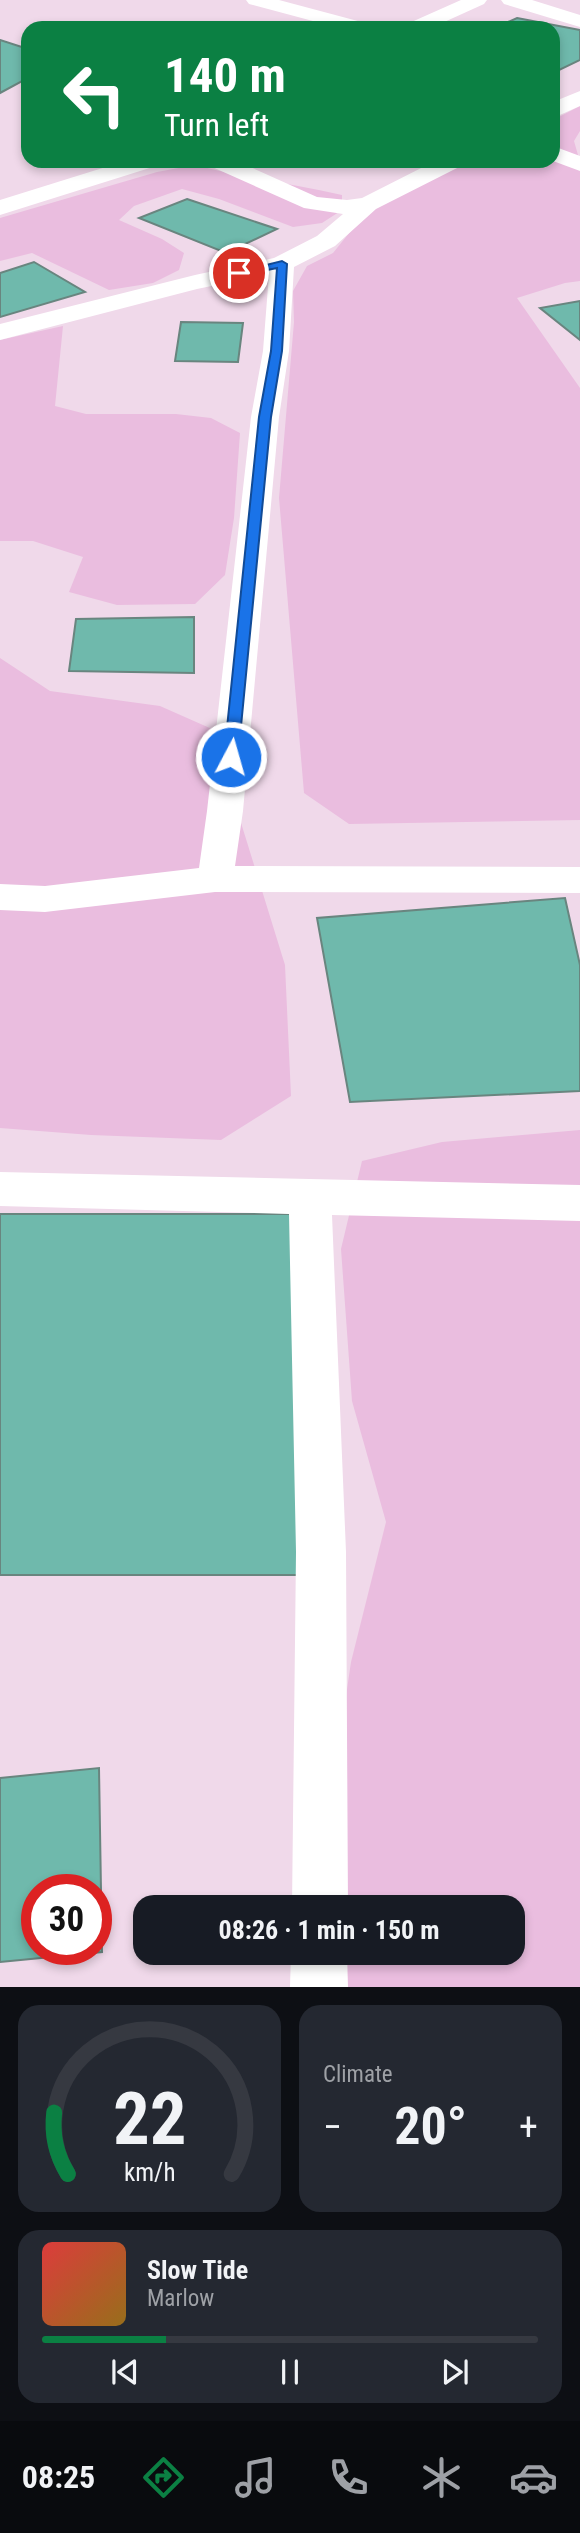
<!DOCTYPE html>
<meta charset="utf-8">
<style>
body{margin:0;font-family:"Roboto Condensed",sans-serif;background:#242831;color:#f1f3f6;height:100vh;display:flex;flex-direction:column;font-size:26px;white-space:nowrap}
*{box-sizing:border-box;margin:0}
p{font-size:23px;color:#9ea1a6}
.icon{flex:none;width:38px;height:38px;fill:none;stroke:currentColor;stroke-width:2;stroke-linecap:round;stroke-linejoin:round}
.map{position:relative;height:1987px;overflow:hidden}
.panel{display:flex;flex-direction:column;gap:18px;padding:18px;background:#0d0f14;flex:1}
.panel>*{flex:none}
.hud{position:absolute;left:21px;top:21px;width:539px;height:147px;border-radius:21px;box-shadow:0 4px 10px #0003;background:#0b8043;color:#fff;overflow:hidden}
.speed{position:absolute;left:21px;top:1874px;display:flex;gap:14px;font-size:35px;font-weight:700;text-align:center}
.speed>*{display:grid;place-content:center;width:91px;height:91px;border-radius:50%;background:#171b24;box-shadow:0 4px 10px #0003;line-height:1}
.speed .limit{border:10px solid #d22;background:#fff;color:#111}
.pin{position:absolute;display:grid;place-items:center;width:60px;height:60px;color:#fff;margin:-30px;border:4px solid #fff;border-radius:50%;box-shadow:0 2px 7px #0007}
.me{position:absolute;width:77px;margin:-38px;rotate:6deg;stroke-linejoin:round;filter:drop-shadow(0 0 5px #0008)}
.turn{display:flex;align-items:center;gap:24px;height:147px;padding:0 28px;font-size:32px}
.turn .icon{width:91px;height:91px;stroke-width:2.5}
.turn b{display:block;font-size:49px;line-height:60px}
.big{font-size:52px;font-weight:700;line-height:1.1}
.panel .widget{flex:1;display:flex;flex-direction:column;justify-content:center;gap:10px;min-width:0;padding:0 24px;border-radius:21px;background:#242831}
.panel .dial{align-items:center;gap:0}
.dial svg{height:182px;overflow:visible;fill:none;stroke:#363941;stroke-width:7;stroke-linecap:round;text-anchor:middle}
.dial text{fill:#f1f3f6;stroke:none}
.song{display:flex;align-items:center;gap:21px}
.cover{width:84px;height:84px;border-radius:10px;background:linear-gradient(135deg,hsl(0 70% 55%),hsl(40 70% 35%))}
.played{height:7px;border-radius:4px;background:linear-gradient(90deg,#0b8043 25%,#363941 25%)}
.keys{display:flex;justify-content:space-around;direction:ltr}
.heat{display:flex;justify-content:space-between;align-items:center;font-size:38px;direction:ltr}
.panel .tiles{flex:1;display:grid;gap:18px;grid-template-columns:1fr 1fr}
.widget:last-child{grid-column:span 2}
.trip{position:absolute;left:133px;top:1895px;width:392px;height:70px;border-radius:21px;background:#171b24;box-shadow:0 4px 10px #0003;font-weight:700;line-height:70px;text-align:center}
.menu{display:flex;height:112px;justify-content:space-around;align-items:center;background:#090b0e;color:#9ea1a6}
.menu .icon{width:49px;height:49px}
.menu .selected{color:#0b8043}
.menu b{font-size:32px;color:#f1f3f6}
.map>svg:first-child{display:block}
.green{fill:#eabddf}
.building{fill:#6fb9ac;stroke:#69857f;stroke-width:2;fill-rule:evenodd}
.lines{fill:none;stroke-linecap:round;stroke-linejoin:round}
.minor{fill:#fff;fill-rule:evenodd}
.route{fill:#1a73e8;stroke:#114b97;stroke-width:2}
</style>
<div class="map">
<svg width="580" height="1987" viewBox="0 0 580 1987">
<rect width="100%" height="100%" fill="#f0d9ea"/>
<g class="green">
<polygon points="580,106 580,131 574,141 580,162 580,281 565,283 517,298 580,388 580,820 349,824 304,793 279,498 294,322 293,291 307,266 333,253 371,206 425,180 476,161 553,161 553,120"/>
<path d="M195,165c49,13 98,19 147,30v15l-20,13 -29,4 -74,-28 -37,-10 -48,17 -15,14 43,19 22,14 -5,17 -26,13 -44,7 -77,-37 -32,8v-43l157,-46z"/>
<polygon points="63,326 55,406 86,414 176,414 211,418 240,433 234,518 225,575 195,604 117,605 69,592 83,557 33,541 0,541 0,340"/>
<polygon points="0,658 50,691 160,706 212,729 285,965 291,1096 221,1140 91,1135 0,1128"/>
<polygon points="580,1130 580,1987 344,1987 334,1953 513,1953 513,1908 331,1908 335,1771 351,1662 386,1522 352,1401 341,1249 362,1161 442,1142"/>
</g>
<g class="building">
<polygon points="517,18 580,30 580,60 553,73 553,28 495,28"/>
<polygon points="0,40 28,49 28,78 0,93"/>
<polygon points="187,199 277,229 226,253 139,218"/>
<polygon points="34,262 85,292 0,317 0,273"/>
<polygon points="580,301 580,340 540,308"/>
<polygon points="181,322 243,323 238,362 175,361"/>
<polygon points="194,617 194,673 69,671 76,619"/>
<polygon points="565,898 580,965 580,1091 350,1102 317,918"/>
<polygon points="0,1214 294,1214 314,1575 0,1575"/>
<path d="M99,1768l3,184 -102,10v-184zM37,1890h59v60h-59z"/>
</g>
<g class="lines">
<g class="minor">
<polygon points="246,0 279,0 369,24 372,28 339,28 249,4"/>
<polygon points="461,0 487,0 484,4 431,28 404,28 407,24"/>
<polygon points="501,0 532,0 580,15 580,27 504,4"/>
<polygon points="580,91 580,106 553,118 553,102"/>
<polygon points="553,146 580,156 580,171 553,161"/>
<polygon points="125,161 159,161 156,166 0,215 0,200"/>
<polygon points="207,161 237,161 317,197 347,200 362,198 435,161 464,161 461,166 376,209 335,246 294,267 289,351 279,417 243,811 235,866 580,867 580,893 215,892 45,912 0,910 0,884 45,886 199,868 207,811 251,417 263,351 269,274 197,289 0,340 0,324 195,275 274,258 317,236 343,214 304,208 210,166"/>
<polygon points="0,1172 580,1185 580,1221 332,1215 346,1552 348,1908 292,1908 296,1552 289,1214 0,1206"/>
<polygon points="291,1953 347,1953 348,1987 290,1987"/>
</g>
</g>
<polygon class="route" points="282,261 287,264 282,351 271,417 238,757 231,762 224,757 259,417 271,351 277,268 239,276 234,273"/>
</svg>
<div class="speed"><div class="limit">30</div></div>
<div class="pin" style="left:239px;top:273px;background:#d93025"><svg class="icon" aria-label="arrive" viewBox="0 0 24 24"><path d="M6 21V4h12l-3 4 3 4H6"/></svg></div>
<svg class="me" style="left:231px;top:757px" viewBox="-20 -20 40 40"><circle r="17" fill="#1a73e8" stroke="#fff" stroke-width="3"/><path d="M0-11L8 9 0 5-8 9z" fill="#fff"/></svg>
<div class="trip">08:26 · 1 min · 150 m</div>
<div class="hud">
<div class="turn"><svg class="icon" aria-label="left" viewBox="0 0 24 24"><path d="M17 20v-9H6M10 6l-5 5 5 5"/></svg><div><b>140 m</b>Turn left</div></div>
</div>
</div>
<section class="panel">
<div class="tiles">
<div class="widget dial"><svg viewBox="0 0 100 80">
<path d="M14 69A42 42 0 1 1 86 69"/>
<path d="M14 69A42 42 0 0 1 8 42" stroke="#0b8043"/>
<text x="50" y="56" font-size="32" font-weight="700">22</text>
<text x="50" y="72" font-size="11">km/h</text>
</svg></div>
<div class="widget"><p>Climate</p>
<div class="heat"><a>−</a><b class="big">20°</b><a>+</a></div>
</div>
<div class="widget">
<div class="song"><i class="cover"></i><div><b>Slow Tide</b><p>Marlow</p></div></div>
<div class="played"></div>
<div class="keys"><svg class="icon" aria-label="previous" viewBox="0 0 24 24"><path d="M18 5L8 12l10 7zM5 5v14"/></svg><svg class="icon" aria-label="pause" viewBox="0 0 24 24"><path d="M8 5v14M16 5v14"/></svg><svg class="icon" aria-label="next" viewBox="0 0 24 24"><path d="M6 5l10 7-10 7zM19 5v14"/></svg></div>
</div>
</div>
</section>
<nav class="menu">
<b>08:25</b>
<svg class="icon selected" aria-label="directions" viewBox="0 0 24 24"><path d="M12 3l9 9-9 9-9-9zM9 14v-3h6M13 9l2 2-2 2"/></svg>
<svg class="icon" aria-label="music" viewBox="0 0 24 24"><path d="M9 18V5l10-2v13"/><circle cx="6" cy="18" r="3"/><circle cx="16" cy="16" r="3"/></svg>
<svg class="icon" aria-label="phone" viewBox="0 0 24 24"><path d="M5 4h4l2 5-3 2q2 4 5 5l2-3 5 2v4C11 20 4 13 5 4z"/></svg>
<svg class="icon" aria-label="climate" viewBox="0 0 24 24"><path d="M12 3v18M4 7l16 10M4 17L20 7"/></svg>
<svg class="icon" aria-label="car" viewBox="0 0 24 24"><path d="M5 17H2v-5l4-1 3-4h7l3 4 3 1v5h-3M9 17h6M6 11h13"/><circle cx="7" cy="17" r="2"/><circle cx="17" cy="17" r="2"/></svg>
</nav>
